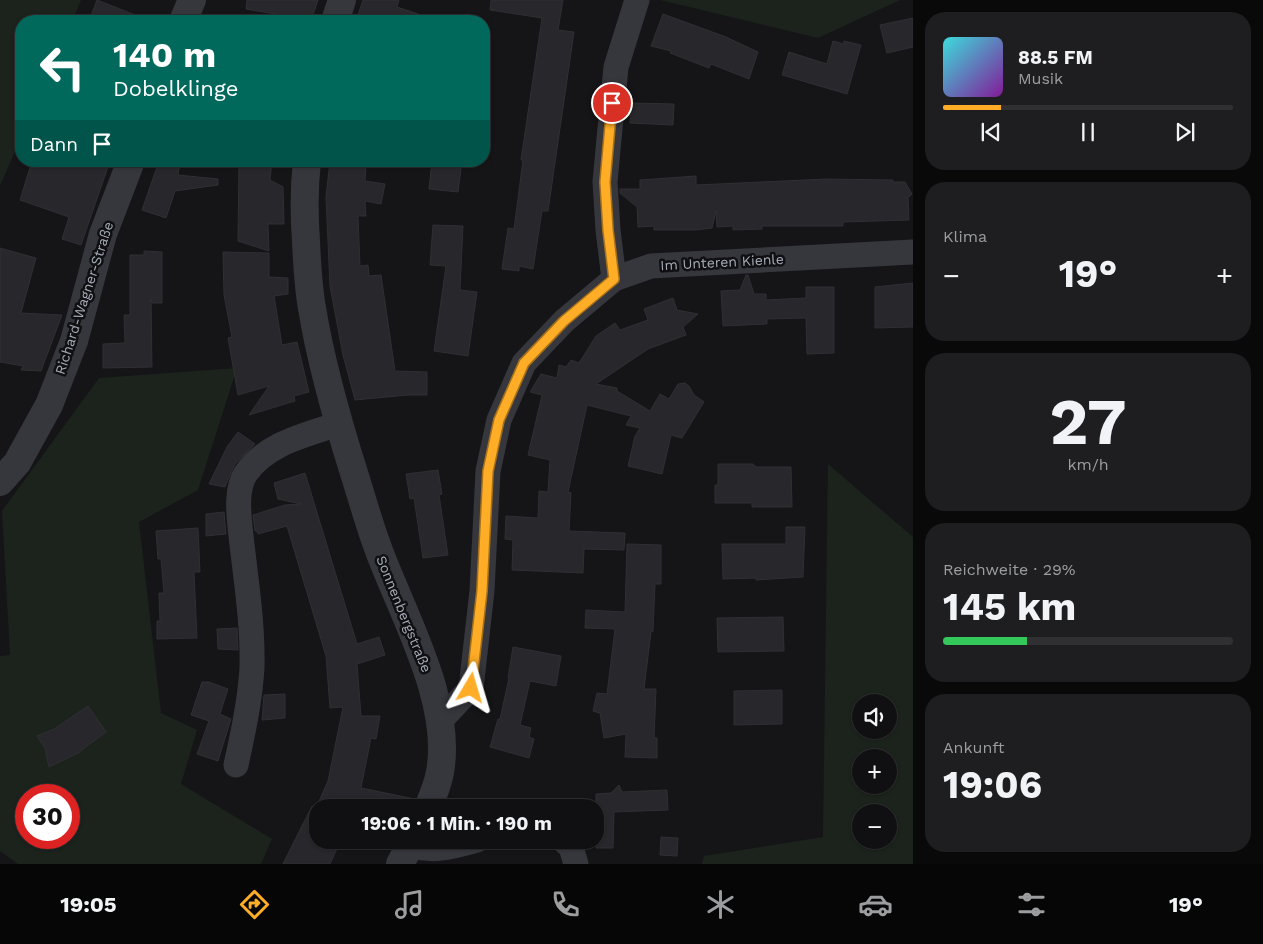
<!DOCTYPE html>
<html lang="de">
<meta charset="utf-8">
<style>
body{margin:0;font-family:"Work Sans",sans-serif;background:#1e1e20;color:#f1f3f6;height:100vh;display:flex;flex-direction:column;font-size:19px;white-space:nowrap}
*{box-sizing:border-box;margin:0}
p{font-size:16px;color:#9c9d9f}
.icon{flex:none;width:28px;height:28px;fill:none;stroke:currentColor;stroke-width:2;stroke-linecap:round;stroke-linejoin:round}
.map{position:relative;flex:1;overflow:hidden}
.drawer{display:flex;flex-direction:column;gap:12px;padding:12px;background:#09090a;width:350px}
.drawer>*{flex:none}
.hud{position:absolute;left:15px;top:15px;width:475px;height:152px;border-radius:20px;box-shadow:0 1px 4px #0004,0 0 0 1px #303032;background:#00695c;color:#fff;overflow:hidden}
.controls{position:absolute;left:852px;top:694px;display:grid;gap:10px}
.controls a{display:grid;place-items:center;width:45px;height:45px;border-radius:50%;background:#101012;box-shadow:0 1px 4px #0004,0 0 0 1px #303032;font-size:25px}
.speed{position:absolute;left:15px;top:784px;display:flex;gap:10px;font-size:25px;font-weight:700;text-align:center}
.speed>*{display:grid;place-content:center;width:65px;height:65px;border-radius:50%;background:#101012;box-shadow:0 1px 4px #0004,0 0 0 1px #303032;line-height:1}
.speed .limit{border:8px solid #d22;background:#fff;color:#111}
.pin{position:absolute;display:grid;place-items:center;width:42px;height:42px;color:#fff;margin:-21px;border:2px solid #fff;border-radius:50%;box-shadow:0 1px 5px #0007}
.me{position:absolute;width:55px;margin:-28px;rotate:7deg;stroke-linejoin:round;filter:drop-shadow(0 0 4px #0008)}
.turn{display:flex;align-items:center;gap:18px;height:105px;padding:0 15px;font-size:22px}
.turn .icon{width:65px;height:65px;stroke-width:2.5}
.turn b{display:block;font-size:35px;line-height:42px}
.then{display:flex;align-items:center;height:48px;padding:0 15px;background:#0003;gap:10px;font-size:19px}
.big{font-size:38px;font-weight:700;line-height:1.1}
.drawer .widget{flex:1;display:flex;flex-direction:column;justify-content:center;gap:8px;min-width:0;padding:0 18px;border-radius:20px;background:#1e1e20}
.drawer .dial{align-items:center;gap:0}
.dial b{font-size:65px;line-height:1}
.song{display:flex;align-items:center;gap:15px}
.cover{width:60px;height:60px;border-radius:8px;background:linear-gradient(135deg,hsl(180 70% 55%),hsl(290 70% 35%))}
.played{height:5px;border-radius:2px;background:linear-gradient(90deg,#ffac26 20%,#303032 20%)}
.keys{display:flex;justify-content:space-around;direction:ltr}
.heat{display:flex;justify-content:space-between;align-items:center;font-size:28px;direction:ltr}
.charge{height:8px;border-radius:4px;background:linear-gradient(90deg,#34c759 29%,#303032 0)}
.trip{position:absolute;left:309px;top:799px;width:295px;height:50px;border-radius:20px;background:#101012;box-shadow:0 1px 4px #0004,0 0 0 1px #303032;font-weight:700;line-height:50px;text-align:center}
.dock{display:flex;height:80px;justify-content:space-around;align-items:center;background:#060607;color:#9c9d9f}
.dock .icon{width:35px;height:35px}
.dock .selected{color:#ffac26}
.dock b{font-size:22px;color:#f1f3f6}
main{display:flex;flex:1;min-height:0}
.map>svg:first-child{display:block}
.green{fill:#1b231c;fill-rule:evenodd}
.building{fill:#28282c;stroke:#2f2f34}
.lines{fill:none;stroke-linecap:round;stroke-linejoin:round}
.minor{stroke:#36373d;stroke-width:25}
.tertiary{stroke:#36373d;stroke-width:28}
.route-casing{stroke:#a67019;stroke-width:12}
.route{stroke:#ffac26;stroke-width:9}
.labels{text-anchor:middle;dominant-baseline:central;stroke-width:5;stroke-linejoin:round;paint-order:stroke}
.street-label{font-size:14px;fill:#a6adb9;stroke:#101013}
</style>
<main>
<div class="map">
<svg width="913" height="864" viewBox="0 0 913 864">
<rect width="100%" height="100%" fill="#151518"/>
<g class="green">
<polygon points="0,0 81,0 72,21 21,21 21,137 0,186"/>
<polygon points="660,0 900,0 818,38"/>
<path d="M237,368l-39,122 -59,32 22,191 36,17 -16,54 91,55 -11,25h-243l-18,-13v-195l10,-1 -8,-144 97,-133zM26,795h43v43h-43z"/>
<path d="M828,464l85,73v327h-211l2,-8 119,-19zM861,702h28v28h-28zM861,758h28v27h-28zM861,812h28v28h-28z"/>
</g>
<g class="building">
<polygon points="97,0 148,20 148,21 89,21"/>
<polygon points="247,0 318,0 311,21 291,21 293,17 246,9"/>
<polygon points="363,0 399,0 397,7 430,18 429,21 356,21"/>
<polygon points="491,0 563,0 558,30 574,32 548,211 542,211 533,269 519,266 519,271 502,269 508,228 514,229 523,160 521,160 542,18 490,10"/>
<polygon points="663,14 726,37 758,52 749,79 711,64 709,68 670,53 671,51 651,46"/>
<polygon points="913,18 913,47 887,53 880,25"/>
<polygon points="833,41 844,44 844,41 861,45 847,94 782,75 789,52 827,64"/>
<polygon points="631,103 674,104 673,125 630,123"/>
<polygon points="32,161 110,161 81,245 62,239 69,217 20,200"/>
<polygon points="159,161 180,161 178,175 218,179 218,185 175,191 166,218 142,210"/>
<polygon points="239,161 272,161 270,180 283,187 284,224 268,224 269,251 238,241"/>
<polygon points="330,161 364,161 364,166 366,166 365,181 385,184 381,204 365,201 366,216 358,216 360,266 368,265 369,276 381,275 395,371 427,372 427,395 408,395 355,400 343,355 330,286 326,197"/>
<polygon points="432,161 462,161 458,192 429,189"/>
<polygon points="696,176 696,185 826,179 893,180 893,182 905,182 912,194 908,198 909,220 843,222 843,226 762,226 762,229 733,230 733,226 717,227 716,211 712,228 696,230 654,230 654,226 638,227 637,207 620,193 620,189 640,189 640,180"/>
<polygon points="433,225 463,226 460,290 477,292 468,356 434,351 446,266 430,265"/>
<polygon points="0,248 36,258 21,313 62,315 41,371 21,370 23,366 0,362"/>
<polygon points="144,251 162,252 162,303 152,303 151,299 152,367 103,368 103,344 125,343 124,315 130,315 130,255 144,255"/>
<polygon points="223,252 269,253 269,277 288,278 288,294 274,296 282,345 297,342 309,392 294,396 295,401 249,415 269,386 238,395 228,338 232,337 224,295"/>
<polygon points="746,275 748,275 754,294 766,294 766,300 806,298 806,287 834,287 834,353 807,354 806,318 767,319 767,324 723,326 721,291 740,290"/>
<polygon points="913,283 913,327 875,328 875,287"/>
<polygon points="673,298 677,310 698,314 683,327 686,335 648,349 596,384 617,388 617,391 650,411 660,394 669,399 678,384 685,383 689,386 694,395 704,402 682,438 671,435 662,474 628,466 635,436 640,428 626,425 631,416 587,405 568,492 571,493 569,531 625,533 624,550 584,549 583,573 512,570 513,540 505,539 506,516 538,518 539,491 548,492 550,460 528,455 542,395 530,392 541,374 557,378 559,365 566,367 571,360 579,363 596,336 615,323 620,330 648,320 644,309"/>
<polygon points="238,432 255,444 235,464 225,487 209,484 227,447"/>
<polygon points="718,464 753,464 756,467 791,467 792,507 752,507 752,503 715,503 715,485 718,485"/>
<polygon points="438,470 442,494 439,495 448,555 423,558 414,498 410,499 406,474"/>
<polygon points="305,473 357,644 379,637 385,655 357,664 361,716 380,716 376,739 371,738 361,788 415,799 413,808 318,808 318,840 341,840 330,864 283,864 312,806 316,808 328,781 343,707 330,708 326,656 287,526 258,534 257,531 255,531 253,515 285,505 301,504 278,499 274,483"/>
<polygon points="224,512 226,534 206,536 206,514"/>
<polygon points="786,527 805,527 803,577 756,580 756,578 723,579 722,544 786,544"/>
<polygon points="198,528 200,572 194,572 197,638 157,639 157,621 160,621 159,593 164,593 161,559 158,559 156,531"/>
<polygon points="627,544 661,545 661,584 655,584 653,631 651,632 644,689 656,689 654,738 657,738 657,758 625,757 626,734 604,738 600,713 593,711 597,693 607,694 615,629 585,628 586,610 625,612"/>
<polygon points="783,617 784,651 718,652 717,618"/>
<polygon points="237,628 238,650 218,649 217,629"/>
<polygon points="513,647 561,656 556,686 530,681 520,725 531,728 529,737 534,739 529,758 490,747 498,719 500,719 509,678 508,678"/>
<polygon points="202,682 209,682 228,689 220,714 231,719 218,761 197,754 209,721 191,715"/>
<polygon points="782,690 782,724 734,725 734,691"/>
<polygon points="285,694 285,718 262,720 264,695"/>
<polygon points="88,706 106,732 80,751 80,752 49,767 45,748 37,736 54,729"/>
<polygon points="619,785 622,792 667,790 668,810 614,812 613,848 596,848 596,794 611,793"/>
<polygon points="661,837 678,838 677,856 660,855"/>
</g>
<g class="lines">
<g class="minor">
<polyline points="614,279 608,230 605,182 609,139 616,67 637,0"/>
<polyline points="440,721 471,688 482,591 488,471 499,420 524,363 564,321 614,279 651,266 913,252"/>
<path d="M236,765c7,-32 14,-64 16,-97 1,-44 -6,-88 -11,-132 -2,-20 -6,-46 5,-63 21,-30 60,-38 92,-49"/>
<polyline points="563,840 571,847 576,864"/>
<path d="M410,846c27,6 41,1 67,-6"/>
</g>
<g class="tertiary">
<polyline points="183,21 192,0"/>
<polyline points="335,21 342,0"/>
<path d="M307,161c-3,26 -3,53 -1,80 1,22 2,45 6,67 9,56 25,111 42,165 8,25 15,51 24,75 24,66 75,153 62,224 -2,12 -7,24 -12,36"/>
<polyline points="0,482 17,463 49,405 74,341 103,234 131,161"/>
<polyline points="400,864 413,840"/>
</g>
</g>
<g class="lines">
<defs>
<polyline id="route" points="471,688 482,591 488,471 499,420 524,363 564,321 614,279 608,230 605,182 612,103"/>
</defs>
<use href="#route" class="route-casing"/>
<use href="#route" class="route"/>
</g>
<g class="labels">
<g class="street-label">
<text transform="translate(722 262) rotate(-3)">Im Unteren Kienle</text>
<text transform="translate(84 298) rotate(-72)">Richard-Wagner-Straße</text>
<text transform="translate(404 614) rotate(68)">Sonnenbergstraße</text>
</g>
</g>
</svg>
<div class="controls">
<a><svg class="icon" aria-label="sound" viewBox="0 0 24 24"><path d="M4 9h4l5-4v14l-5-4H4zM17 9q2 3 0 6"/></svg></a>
<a>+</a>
<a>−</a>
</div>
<div class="speed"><div class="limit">30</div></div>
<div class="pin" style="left:612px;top:103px;background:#d93025"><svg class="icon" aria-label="arrive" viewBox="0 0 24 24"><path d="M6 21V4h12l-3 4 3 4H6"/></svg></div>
<svg class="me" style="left:471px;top:688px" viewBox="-20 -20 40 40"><path d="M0-17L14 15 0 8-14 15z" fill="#ffac26" stroke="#fff" stroke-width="4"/></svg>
<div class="trip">19:06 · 1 Min. · 190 m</div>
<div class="hud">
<div class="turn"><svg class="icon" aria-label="left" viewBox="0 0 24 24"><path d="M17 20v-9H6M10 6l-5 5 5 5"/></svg><div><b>140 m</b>Dobelklinge</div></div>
<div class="then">Dann<svg class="icon" aria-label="arrive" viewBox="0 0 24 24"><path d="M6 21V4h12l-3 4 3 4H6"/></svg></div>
</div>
</div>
<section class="drawer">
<div class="widget">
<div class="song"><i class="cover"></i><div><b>88.5 FM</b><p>Musik</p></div></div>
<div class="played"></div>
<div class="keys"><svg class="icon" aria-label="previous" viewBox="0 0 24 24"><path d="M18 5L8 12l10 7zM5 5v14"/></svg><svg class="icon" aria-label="pause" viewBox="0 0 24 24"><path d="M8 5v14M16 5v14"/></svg><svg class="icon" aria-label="next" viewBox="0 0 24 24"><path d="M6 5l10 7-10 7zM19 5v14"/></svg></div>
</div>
<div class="widget"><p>Klima</p>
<div class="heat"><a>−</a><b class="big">19°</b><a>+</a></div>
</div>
<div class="widget dial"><b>27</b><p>km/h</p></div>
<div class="widget"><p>Reichweite · 29%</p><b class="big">145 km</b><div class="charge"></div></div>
<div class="widget"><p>Ankunft</p><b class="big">19:06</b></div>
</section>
</main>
<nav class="dock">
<b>19:05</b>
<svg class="icon selected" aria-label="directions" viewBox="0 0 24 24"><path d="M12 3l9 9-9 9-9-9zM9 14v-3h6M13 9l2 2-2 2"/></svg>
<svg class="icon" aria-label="music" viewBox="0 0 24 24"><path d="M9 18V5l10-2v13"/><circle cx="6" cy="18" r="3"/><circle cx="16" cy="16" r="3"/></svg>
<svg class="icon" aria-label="phone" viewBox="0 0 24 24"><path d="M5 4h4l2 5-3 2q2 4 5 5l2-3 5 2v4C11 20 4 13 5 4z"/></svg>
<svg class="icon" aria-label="climate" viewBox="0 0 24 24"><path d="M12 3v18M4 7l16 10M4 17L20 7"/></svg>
<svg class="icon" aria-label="car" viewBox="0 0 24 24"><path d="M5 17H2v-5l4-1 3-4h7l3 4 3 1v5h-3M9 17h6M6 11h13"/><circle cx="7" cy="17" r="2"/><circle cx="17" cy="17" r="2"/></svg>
<svg class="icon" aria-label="filters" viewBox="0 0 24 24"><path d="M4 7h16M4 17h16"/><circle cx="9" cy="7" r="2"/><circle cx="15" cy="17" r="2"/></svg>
<b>19°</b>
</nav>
